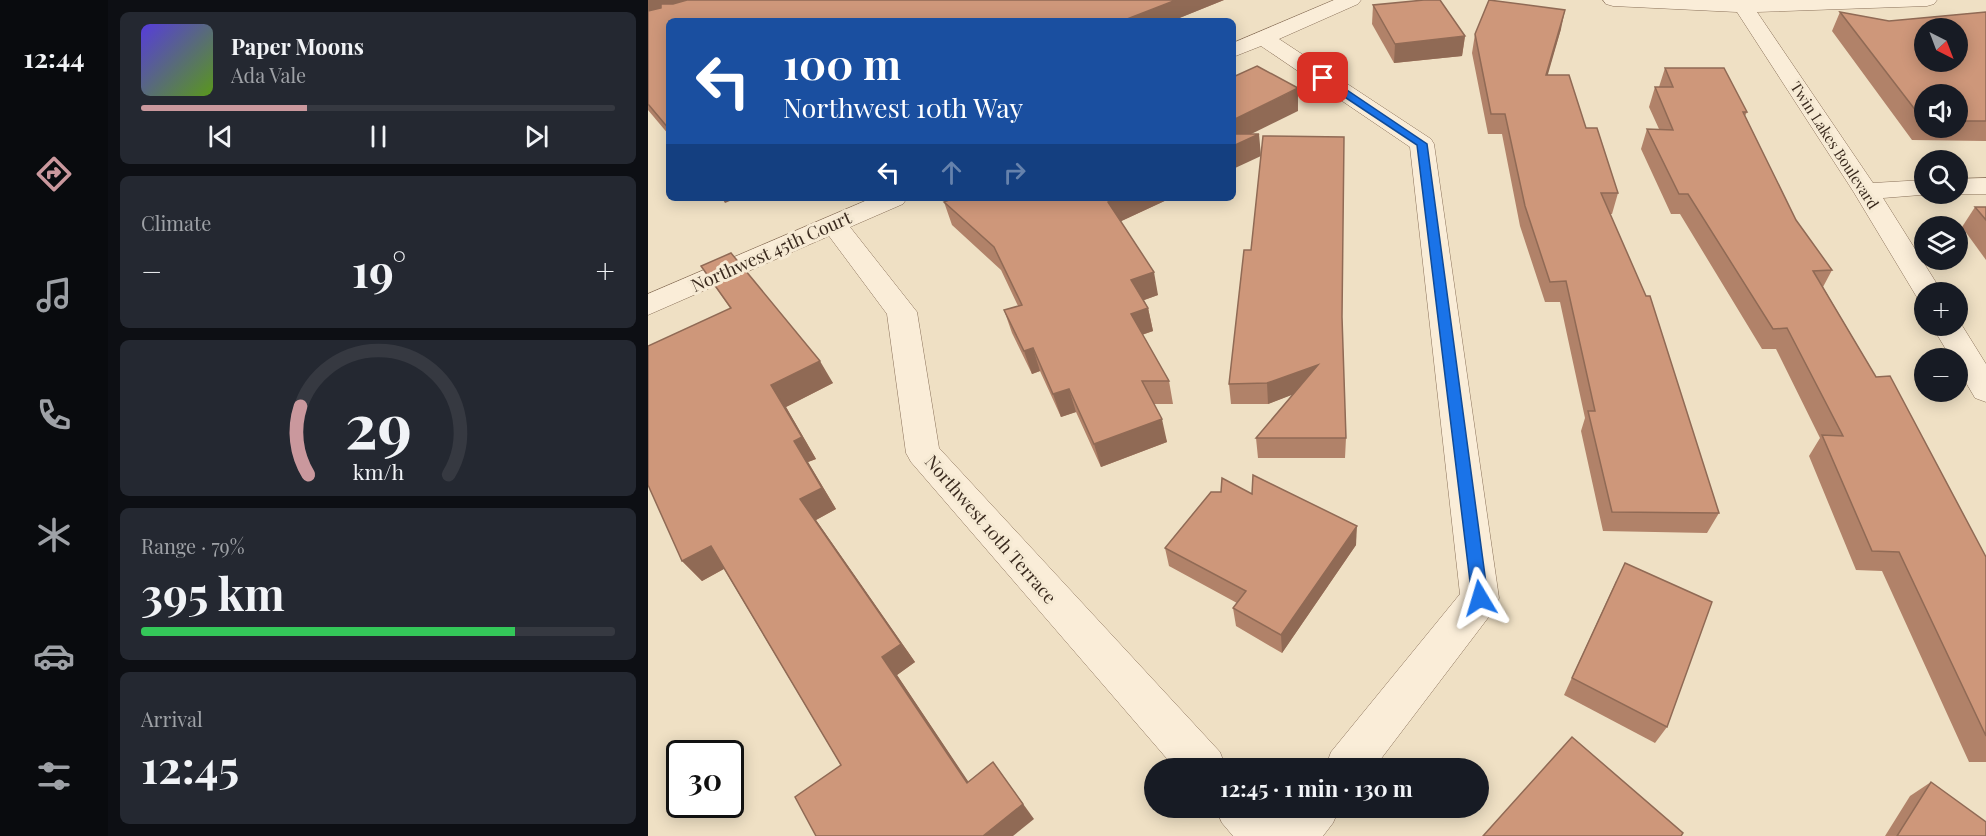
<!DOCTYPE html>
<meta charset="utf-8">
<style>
body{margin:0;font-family:"Playfair Display",serif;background:#242831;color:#f1f3f6;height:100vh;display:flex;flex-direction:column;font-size:22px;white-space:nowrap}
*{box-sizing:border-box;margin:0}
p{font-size:20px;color:#9ea1a6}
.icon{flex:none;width:33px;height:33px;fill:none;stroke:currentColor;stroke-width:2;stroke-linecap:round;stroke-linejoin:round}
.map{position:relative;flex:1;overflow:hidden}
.details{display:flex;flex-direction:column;gap:12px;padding:12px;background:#0d0f14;width:540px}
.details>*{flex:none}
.hud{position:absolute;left:18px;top:18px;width:570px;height:183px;border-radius:9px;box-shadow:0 3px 15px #0003;background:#1a4fa0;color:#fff;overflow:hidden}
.needle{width:39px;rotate:138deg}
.controls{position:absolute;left:1266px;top:18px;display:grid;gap:12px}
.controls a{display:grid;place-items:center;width:54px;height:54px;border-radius:50%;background:#171b24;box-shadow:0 3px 15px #0003;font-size:30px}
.speed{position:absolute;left:18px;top:740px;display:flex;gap:12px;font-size:30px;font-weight:700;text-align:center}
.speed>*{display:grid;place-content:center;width:78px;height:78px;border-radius:50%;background:#171b24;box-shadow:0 3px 15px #0003;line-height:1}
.speed .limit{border:3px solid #111;border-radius:9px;background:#fff;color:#111}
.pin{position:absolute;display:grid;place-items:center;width:51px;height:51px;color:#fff;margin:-26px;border-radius:12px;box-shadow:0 3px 9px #0006}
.me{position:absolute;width:66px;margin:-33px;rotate:353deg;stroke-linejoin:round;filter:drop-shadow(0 0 4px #0008)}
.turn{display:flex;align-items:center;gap:21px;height:126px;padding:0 18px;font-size:27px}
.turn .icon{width:78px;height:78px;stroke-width:2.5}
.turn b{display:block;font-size:42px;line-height:51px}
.lanes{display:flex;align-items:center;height:57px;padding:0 18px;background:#0003;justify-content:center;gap:30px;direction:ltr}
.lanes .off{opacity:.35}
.big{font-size:45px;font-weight:700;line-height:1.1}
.details .card{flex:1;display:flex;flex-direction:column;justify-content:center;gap:9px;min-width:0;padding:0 21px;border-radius:9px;background:#242831}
.details .dial{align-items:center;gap:0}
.dial svg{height:156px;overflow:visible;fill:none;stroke:#363941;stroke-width:7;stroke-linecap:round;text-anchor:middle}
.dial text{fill:#f1f3f6;stroke:none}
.song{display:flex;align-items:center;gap:18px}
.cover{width:72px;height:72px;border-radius:9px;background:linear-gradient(135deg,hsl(250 70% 55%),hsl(90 70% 35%))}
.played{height:6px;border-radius:3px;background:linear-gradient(90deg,#ca989d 35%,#363941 35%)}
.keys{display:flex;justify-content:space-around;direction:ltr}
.heat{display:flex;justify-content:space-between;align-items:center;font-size:33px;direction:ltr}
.charge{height:9px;border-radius:4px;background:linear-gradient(90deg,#34c759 79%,#363941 0)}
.trip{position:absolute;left:496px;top:758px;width:345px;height:60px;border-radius:30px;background:#171b24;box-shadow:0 3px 15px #0003;font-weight:700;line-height:60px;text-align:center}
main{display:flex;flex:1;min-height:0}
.tab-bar{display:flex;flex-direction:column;width:108px;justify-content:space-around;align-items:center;background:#090b0e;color:#9ea1a6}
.tab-bar .icon{width:42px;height:42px}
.tab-bar .on{color:#ca989d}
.tab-bar b{font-size:27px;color:#f1f3f6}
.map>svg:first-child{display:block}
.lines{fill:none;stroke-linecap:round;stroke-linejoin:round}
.street-casing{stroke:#8a715a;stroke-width:1}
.street{fill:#faedd8;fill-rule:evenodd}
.wall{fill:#b18269;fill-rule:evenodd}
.shaded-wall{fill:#906a55}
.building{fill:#ce977a;stroke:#906a55;stroke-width:1.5;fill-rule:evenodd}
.route{fill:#1a73e8;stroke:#114b97;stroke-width:1.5}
.labels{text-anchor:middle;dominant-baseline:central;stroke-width:6;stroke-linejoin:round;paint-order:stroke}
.far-street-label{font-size:15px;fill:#3a2a1e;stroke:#f6ead4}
.street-label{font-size:18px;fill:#3a2a1e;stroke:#f6ead4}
</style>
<main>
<nav class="tab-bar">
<b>12:44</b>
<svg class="icon on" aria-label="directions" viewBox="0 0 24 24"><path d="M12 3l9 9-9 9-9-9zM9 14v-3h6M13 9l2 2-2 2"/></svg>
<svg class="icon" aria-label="music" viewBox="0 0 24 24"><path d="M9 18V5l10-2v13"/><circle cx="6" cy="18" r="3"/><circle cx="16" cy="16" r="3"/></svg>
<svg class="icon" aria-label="phone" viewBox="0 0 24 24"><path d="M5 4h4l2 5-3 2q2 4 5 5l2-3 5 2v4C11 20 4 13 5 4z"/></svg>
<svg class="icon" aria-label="climate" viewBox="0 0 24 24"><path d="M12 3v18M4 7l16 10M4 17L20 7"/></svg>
<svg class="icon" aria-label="car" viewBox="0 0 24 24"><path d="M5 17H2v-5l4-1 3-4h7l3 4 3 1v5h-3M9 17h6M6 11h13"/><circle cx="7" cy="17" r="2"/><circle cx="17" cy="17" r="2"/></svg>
<svg class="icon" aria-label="filters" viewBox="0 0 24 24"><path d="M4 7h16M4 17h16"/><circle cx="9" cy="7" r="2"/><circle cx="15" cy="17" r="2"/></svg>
</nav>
<section class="details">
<div class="card">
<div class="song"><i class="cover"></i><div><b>Paper Moons</b><p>Ada Vale</p></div></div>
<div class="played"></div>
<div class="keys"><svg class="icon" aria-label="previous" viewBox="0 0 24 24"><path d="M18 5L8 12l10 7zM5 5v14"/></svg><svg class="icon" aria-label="pause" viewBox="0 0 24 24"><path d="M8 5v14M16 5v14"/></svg><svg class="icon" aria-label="next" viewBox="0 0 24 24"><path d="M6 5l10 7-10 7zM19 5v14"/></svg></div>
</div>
<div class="card"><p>Climate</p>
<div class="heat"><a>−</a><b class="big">19°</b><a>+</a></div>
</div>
<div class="card dial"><svg viewBox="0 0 100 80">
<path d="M14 69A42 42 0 1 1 86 69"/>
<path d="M14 69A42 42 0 0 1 10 34" stroke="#ca989d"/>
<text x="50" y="56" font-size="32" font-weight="700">29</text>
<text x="50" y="72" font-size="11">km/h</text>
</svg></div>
<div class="card"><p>Range · 79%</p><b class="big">395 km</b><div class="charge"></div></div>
<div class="card"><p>Arrival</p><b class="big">12:45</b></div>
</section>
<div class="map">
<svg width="1338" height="836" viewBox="0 0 1338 836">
<rect width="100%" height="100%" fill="#efe0c4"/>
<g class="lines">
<defs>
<g id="street">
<polygon points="686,0 713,0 710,4 631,39 783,139 786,144 851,598 846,610 726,768 677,768 683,752 812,594 762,147 613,46 585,57 585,43"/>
<polygon points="955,0 1289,0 1286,4 1279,6 1109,12 1225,183 1276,180 1276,194 1285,194 1235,198 1294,292 1276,292 1276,301 1270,299 1205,191 1089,12 965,6 958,4"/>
<polygon points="1338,178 1338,194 1305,194 1310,194 1310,179"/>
<polygon points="224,198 259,198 255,204 202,227 269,312 291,448 572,752 578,768 527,768 263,462 258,453 239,314 181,236 0,315 0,294"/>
<polygon points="1310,319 1338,364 1338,402 1327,398 1310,369 1310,358 1303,358 1284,326 1310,326"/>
<polygon points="567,807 621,807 631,818 640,807 692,807 685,823 675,836 585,836 574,823"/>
</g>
</defs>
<use href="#street" class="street-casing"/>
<use href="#street" class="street"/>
</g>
<g class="wall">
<polygon points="0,0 576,0 524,21 21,21 21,135 0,110"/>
<polygon points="725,5 817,36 814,56 746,63 724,24"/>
<path d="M1192,12l49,9 97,-9v129l-74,-1 -80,-109zM1276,94h34v34h-34z"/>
<polygon points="913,29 899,75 938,128 970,193 964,214 962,214 1071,513 1059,533 955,531 933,431 937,418 912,302 897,302 872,226 854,134 840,134 824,53 827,34"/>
<polygon points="1017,68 1099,112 1097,116 1148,220 1184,270 1175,287 1228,377 1338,557 1338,762 1321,762 1234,571 1208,570 1161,456 1172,438 1128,349 1114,349 1032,214 1023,214 993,149 999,129 1011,129 1001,107 1007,87 1011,87"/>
<polygon points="306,198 523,198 473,221 510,295 496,300 500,308 505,331 494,335 521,381 525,404 506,404 519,442 453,467 428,412 413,417 392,371 384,374 364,333 356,310 370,306 353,270 304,225 296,202"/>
<polygon points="1327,207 1338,207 1338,260 1314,227"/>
<polygon points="53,266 185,383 138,407 168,459 160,462 188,509 168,520 267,662 249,675 320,782 386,819 193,765 76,569 54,581 34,561 82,308"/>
<polygon points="694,317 698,438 697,458 610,458 608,438 645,394 620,404 583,404 581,384"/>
<polygon points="708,545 634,653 588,626 585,608 589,603 521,566 517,548"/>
<polygon points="968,581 1019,727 1007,743 916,695"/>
<polygon points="1283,782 1338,836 1237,836 1262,796"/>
</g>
<g class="shaded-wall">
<polygon points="0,0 51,0 0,16"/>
<polygon points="528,0 576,0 524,21 474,21"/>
<polygon points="917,10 913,29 894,95 898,75"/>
<polygon points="817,36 814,56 746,63 747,44"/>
<polygon points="650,88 650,111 585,143 585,120"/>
<polygon points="611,134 613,156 585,169 585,146"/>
<polygon points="74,198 89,198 77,203"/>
<polygon points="469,198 523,198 465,225 460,202"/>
<polygon points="506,272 510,295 488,303 483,280"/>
<polygon points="500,308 505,331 487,337 483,314"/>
<polygon points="385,348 392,371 384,374 376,351"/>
<polygon points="172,361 185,383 138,407 168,459 160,462 188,509 168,520 267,662 249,675 332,799 319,783 234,657 152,499 123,385"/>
<polygon points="670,365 670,385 620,404 619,383"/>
<polygon points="421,389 428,412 413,417 405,394"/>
<polygon points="514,419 519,442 453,467 446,444"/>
<polygon points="709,526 708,545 634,653 633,635"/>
<polygon points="63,546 81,566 54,581 34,561"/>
<polygon points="345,762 386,819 365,836 335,836"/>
</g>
<g class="building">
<polygon points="39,0 528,0 474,21 21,21 21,129 0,104 0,11 13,8 13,4 25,4"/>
<polygon points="776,0 792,0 817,36 747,44 725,5"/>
<polygon points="841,0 917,10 898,75 921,75 938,128 949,128 970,193 953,193 998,296 1002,296 1071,513 964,512 940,411 947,411 918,281 902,282 877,206 857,114 843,114 827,34"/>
<path d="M1192,12l49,9 97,-9v109h-28v-27h-34v26h-1zM1276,28h34v34h-34z"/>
<polygon points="609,66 650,88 585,120 585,77"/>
<polygon points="1017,68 1076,68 1099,112 1095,112 1148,220 1184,270 1165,271 1228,377 1242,376 1338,557 1338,736 1251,552 1224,551 1174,435 1195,436 1139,328 1125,329 1040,194 1031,194 999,129 1025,130 1007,87 1025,87"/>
<polygon points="585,134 611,134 585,146"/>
<polygon points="615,136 696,137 694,317 698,438 608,438 670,365 619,383 581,384 596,250 603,250"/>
<polygon points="306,198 469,198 460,202 506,272 483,280 500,308 483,314 521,381 494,381 514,419 446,444 421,389 405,394 385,348 376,351 356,310 374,305 346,247 296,202"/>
<polygon points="1327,207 1338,207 1338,220"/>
<polygon points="83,253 172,361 123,385 154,437 146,441 174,488 152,499 253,644 234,657 319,783 345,762 375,804 335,836 168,836 147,797 193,765 63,546 34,561 0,485 0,346 83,308 53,266"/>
<polygon points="605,475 709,526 633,635 585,608 598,591 517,548 563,492 573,492 574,478 604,494"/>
<polygon points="977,563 1064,602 1019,727 924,678"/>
<polygon points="924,737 1035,833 1033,836 835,836"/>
<polygon points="1283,782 1338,822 1338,836 1249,836"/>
</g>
<polygon class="route" points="671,76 678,76 779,144 840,598 838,604 832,606 827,604 824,598 769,145 671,80"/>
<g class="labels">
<g class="far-street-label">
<text transform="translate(1187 145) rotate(57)">Twin Lakes Boulevard</text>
</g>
<g class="street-label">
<text transform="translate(123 251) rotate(-24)">Northwest 45th Court</text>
<text transform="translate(343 529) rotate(49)">Northwest 10th Terrace</text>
</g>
</g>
</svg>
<div class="controls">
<a><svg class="needle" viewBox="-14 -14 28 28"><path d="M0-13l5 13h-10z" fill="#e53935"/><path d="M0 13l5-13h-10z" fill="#9ea1a6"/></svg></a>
<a><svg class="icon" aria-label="sound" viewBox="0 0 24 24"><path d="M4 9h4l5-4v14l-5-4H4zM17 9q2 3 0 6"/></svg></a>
<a><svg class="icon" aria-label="search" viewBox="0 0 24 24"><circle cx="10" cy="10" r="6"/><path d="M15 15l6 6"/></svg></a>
<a><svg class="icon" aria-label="layers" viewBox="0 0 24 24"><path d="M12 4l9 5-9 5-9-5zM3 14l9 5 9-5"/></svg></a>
<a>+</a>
<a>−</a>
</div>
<div class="speed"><div class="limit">30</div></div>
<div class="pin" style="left:675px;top:78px;background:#d93025"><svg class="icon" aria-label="arrive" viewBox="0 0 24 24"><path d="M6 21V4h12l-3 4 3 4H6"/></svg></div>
<svg class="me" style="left:832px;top:598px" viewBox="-20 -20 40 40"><path d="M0-17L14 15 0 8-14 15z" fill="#1a73e8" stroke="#fff" stroke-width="4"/></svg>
<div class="trip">12:45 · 1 min · 130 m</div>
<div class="hud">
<div class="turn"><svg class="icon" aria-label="left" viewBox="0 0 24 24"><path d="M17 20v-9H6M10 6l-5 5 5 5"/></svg><div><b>100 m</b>Northwest 10th Way</div></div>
<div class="lanes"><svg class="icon" aria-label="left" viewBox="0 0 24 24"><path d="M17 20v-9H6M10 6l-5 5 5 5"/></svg><svg class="icon off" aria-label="ahead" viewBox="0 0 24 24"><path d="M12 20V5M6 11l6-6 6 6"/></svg><svg class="icon off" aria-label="right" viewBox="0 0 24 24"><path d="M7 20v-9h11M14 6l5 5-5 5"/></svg></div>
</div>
</div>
</main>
